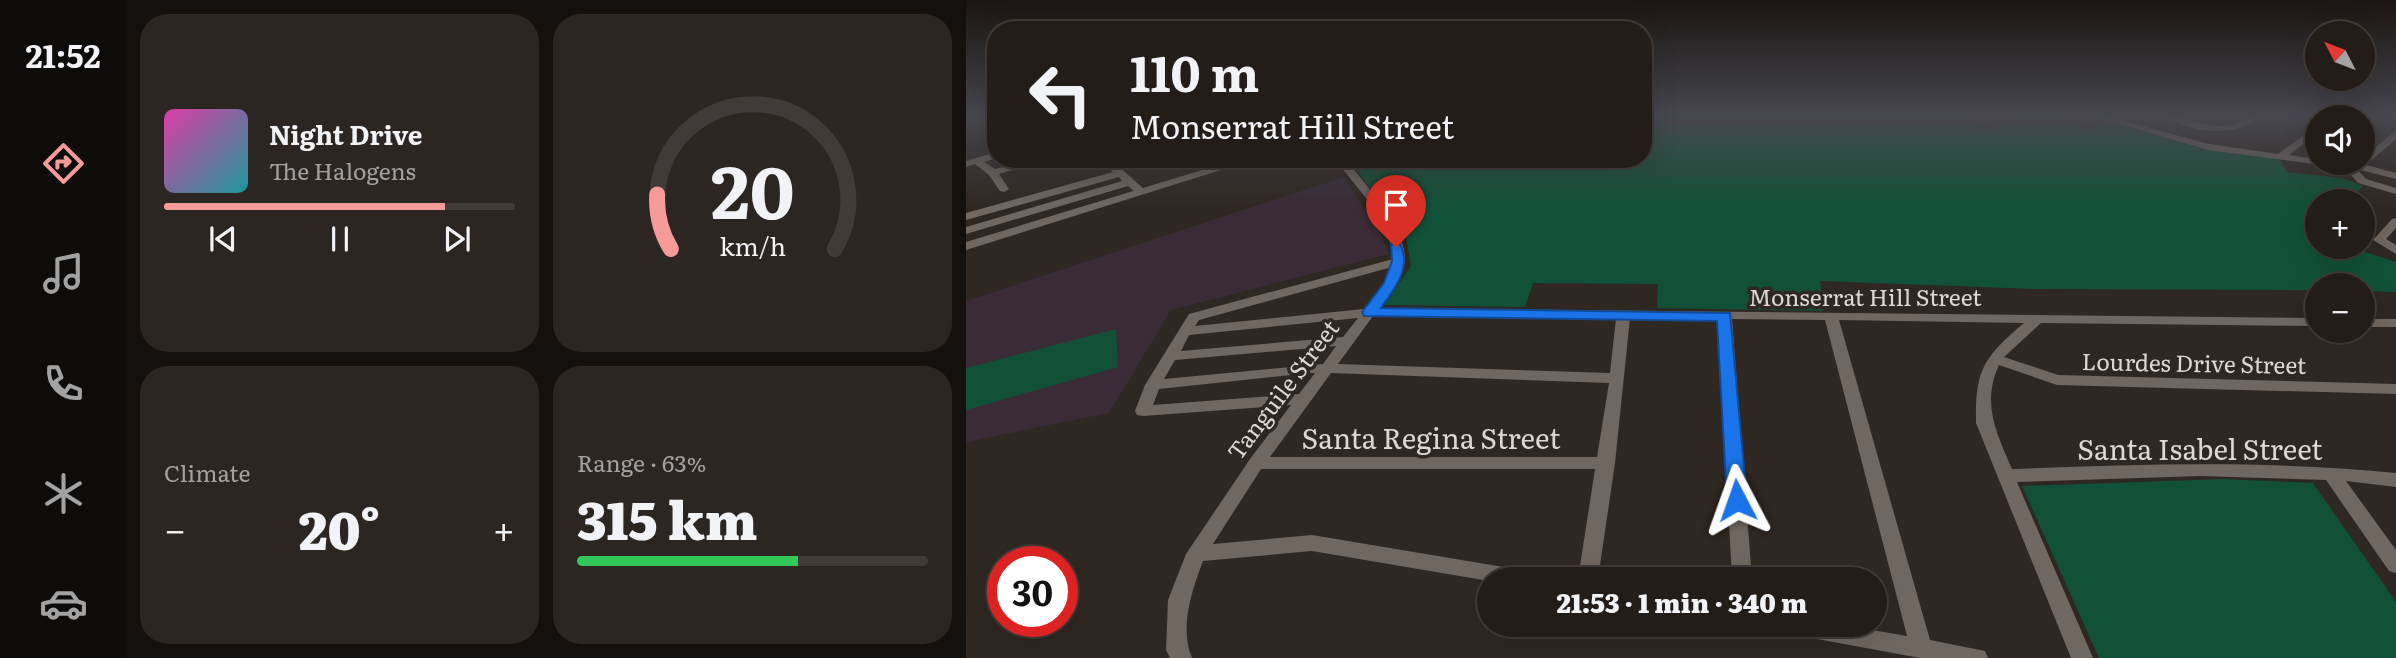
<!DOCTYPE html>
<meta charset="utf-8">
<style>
body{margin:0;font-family:Literata,serif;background:#2b2622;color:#f1f3f6;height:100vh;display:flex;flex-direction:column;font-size:26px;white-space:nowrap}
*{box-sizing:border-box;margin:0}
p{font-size:23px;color:#a3a2a2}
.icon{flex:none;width:38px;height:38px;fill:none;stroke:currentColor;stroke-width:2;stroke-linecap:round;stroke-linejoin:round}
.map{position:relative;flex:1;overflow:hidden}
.side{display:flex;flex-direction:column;gap:14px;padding:14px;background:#13100e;width:840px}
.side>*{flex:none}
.guide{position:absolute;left:21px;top:21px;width:665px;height:147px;border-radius:28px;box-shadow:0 7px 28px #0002,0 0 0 2px #403b38;background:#231d19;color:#f1f3f6;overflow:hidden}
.needle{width:46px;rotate:312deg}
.tools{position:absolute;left:1339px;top:21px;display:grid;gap:14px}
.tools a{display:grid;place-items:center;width:70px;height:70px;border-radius:50%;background:#231d19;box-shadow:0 7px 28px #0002,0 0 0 2px #403b38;font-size:35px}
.speed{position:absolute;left:21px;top:546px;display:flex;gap:14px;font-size:35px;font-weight:700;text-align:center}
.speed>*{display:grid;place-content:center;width:91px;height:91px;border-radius:50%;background:#231d19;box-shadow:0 7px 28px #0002,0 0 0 2px #403b38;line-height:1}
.speed .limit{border:10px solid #d22;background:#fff;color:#111}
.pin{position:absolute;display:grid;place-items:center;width:60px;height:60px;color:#fff;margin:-72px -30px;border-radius:50% 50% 50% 0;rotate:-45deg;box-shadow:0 0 7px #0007}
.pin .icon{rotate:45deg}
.me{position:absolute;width:77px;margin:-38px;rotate:356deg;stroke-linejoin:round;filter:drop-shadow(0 0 5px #0008)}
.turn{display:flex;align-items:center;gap:24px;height:147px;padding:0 28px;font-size:32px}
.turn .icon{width:91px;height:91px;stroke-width:2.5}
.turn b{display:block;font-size:49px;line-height:60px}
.big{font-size:52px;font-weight:800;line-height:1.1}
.side .card{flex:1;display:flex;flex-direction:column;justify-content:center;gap:10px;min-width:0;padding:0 24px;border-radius:28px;background:#2b2622}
.side .dial{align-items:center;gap:0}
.dial svg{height:182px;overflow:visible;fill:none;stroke:#403b38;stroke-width:7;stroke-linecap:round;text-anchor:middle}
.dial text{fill:#f1f3f6;stroke:none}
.song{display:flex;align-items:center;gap:21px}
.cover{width:84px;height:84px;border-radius:10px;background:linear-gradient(135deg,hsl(320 70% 55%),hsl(180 70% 35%))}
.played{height:7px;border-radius:4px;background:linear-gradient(90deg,#f59b98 80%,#403b38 80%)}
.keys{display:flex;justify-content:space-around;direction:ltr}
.heat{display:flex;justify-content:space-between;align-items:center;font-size:38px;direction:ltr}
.charge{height:10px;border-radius:5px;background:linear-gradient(90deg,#34c759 63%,#403b38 0)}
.side .tiles{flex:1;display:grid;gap:14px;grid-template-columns:repeat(2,1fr)}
.trip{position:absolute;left:511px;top:567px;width:410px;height:70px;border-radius:35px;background:#231d19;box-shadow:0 7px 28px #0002,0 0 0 2px #403b38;font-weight:800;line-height:70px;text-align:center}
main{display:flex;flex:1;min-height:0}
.dock{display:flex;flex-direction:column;width:126px;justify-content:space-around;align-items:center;background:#0e0c0a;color:#a3a2a2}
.dock .icon{width:49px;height:49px}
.dock .selected{color:#f59b98}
.dock b{font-size:32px;color:#f1f3f6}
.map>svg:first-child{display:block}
.education{fill:#3a2b36}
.green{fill:#115137}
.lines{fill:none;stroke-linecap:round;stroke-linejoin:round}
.minor{fill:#706760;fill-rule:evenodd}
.tertiary{fill:#706760;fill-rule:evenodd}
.route{fill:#1a73e8;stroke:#114b97;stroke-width:2}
.labels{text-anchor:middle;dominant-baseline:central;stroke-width:7;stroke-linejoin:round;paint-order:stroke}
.street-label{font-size:23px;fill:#ddd8d4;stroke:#2f2721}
.near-street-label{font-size:28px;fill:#ddd8d4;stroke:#2f2721}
</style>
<main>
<nav class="dock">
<b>21:52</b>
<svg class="icon selected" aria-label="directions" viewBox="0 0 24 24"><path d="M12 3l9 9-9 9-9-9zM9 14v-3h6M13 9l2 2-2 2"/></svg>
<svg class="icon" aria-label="music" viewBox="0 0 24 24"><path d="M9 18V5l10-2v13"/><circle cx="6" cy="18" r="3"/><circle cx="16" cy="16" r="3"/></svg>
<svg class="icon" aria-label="phone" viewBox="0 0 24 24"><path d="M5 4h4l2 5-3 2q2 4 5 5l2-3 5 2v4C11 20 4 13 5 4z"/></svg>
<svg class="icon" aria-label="climate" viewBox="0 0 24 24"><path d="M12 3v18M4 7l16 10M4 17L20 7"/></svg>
<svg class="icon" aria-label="car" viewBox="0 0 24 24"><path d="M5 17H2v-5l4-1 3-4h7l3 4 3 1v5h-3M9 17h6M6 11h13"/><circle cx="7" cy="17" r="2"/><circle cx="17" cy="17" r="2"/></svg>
</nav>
<section class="side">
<div class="tiles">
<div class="card">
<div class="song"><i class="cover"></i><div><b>Night Drive</b><p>The Halogens</p></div></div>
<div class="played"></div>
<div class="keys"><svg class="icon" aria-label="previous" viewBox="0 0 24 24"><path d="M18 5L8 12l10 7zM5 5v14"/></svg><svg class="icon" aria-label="pause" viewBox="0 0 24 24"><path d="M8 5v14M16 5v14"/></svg><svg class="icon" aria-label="next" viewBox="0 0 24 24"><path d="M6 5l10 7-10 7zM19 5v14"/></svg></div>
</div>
<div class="card dial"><svg viewBox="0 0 100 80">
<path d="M14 69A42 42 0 1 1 86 69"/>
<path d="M14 69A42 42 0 0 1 8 45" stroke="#f59b98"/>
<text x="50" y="56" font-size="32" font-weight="700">20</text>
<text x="50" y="72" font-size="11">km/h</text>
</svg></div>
<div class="card"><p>Climate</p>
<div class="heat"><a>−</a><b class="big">20°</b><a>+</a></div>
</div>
<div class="card"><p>Range · 63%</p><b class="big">315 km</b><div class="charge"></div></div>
</div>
</section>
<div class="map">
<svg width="1430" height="658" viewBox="0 0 1430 658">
<rect width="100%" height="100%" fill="#2f2721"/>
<polygon class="education" points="378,177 414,233 423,254 205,310 143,413 0,442 0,301"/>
<g class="green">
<polygon points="677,115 810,115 818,120 835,115 982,115 1017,130 1075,115 1126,130 1141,121 1237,149 1313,159 1321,172 1376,178 1397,186 1384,201 1351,201 1351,247 1383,247 1430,262 1430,292 1397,291 1396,285 1351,285 1351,290 1068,289 854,281 858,311 691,308 692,284 567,283 559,307 418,305 445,266 440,237 383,159 677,159"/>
<polygon points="150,329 152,367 0,410 0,368"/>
<polygon points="1257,479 1347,483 1430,602 1430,658 1133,658 1056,486"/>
</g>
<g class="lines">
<g class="minor">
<polygon points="1122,115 1136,115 1243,144 1312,154 1351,126 1351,133 1323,155 1351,159 1351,163 1396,163 1396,158 1430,131 1430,139 1400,165 1430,173 1430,179 1391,169 1400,179 1430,188 1430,194 1392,183 1379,168 1242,150"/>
<path d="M1195,115c21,0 39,11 60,11 16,0 27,-11 42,-11 -28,24 -72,18 -102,0z"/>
<polygon points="1354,115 1364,115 1365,117 1355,117"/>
<polygon points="30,124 30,137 20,130"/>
<polygon points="30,152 30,158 18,162 29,169 68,159 85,159 33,174 43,189 38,192 34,191 23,175 9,164 0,167 0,161"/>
<polygon points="133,159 144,159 176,187 176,191 168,191 162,186 0,234 0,227 156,181 153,177 0,220 0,213 147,172"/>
<path d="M369,159h10c19,24 67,74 59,107 -3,16 -15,29 -24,42l937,10v8l-276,-3 -37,34 54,18 338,9v10l-339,-9 -58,-20c-18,39 -2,69 13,104 128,-5 256,-9 384,4v14l-50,-6 50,69v23l-7,-2 -63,-91 -126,-4 -183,6 76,176h-22l-95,-235c-1,-54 8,-66 48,-100l-185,-3 91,320 55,11 3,7h-68l-130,-24 -8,-2 -2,-7h63l64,11 -82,-316 -93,-1 20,260h-20l-14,-260 -88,-1 -15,145 -17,116h-20l17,-110h-334l-48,75 99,-9 215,36 7,2 3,6h-48v2l-177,-30 -109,10c-11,29 -24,67 -11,97h-22l-4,-8 2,-50 18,-46 64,-95 41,-54 -148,11 -6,-1 -2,-4 10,-26 44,-71 204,-55c-2,-39 -36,-70 -58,-100zM426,267l-7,15 -21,27 -169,17 4,-6zM420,315l230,3 -6,55 -272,-9 35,-48zM392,318l-15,19 -162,14 8,-16zM370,346l-13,18 -159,15 11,-19zM343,373h6l-16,21 -146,11 6,-16zM365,373l278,10 -12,74h-327z"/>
<polygon points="1430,218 1430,228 1420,239 1430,245 1430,254 1407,240 1426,219"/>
<rect x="1396" y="319" width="34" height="8"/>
</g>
<polygon class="tertiary" points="272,159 290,159 0,250 0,242"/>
</g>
<linearGradient id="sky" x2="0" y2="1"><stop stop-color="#1a1512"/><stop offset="0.56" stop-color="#47474e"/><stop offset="1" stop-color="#47474e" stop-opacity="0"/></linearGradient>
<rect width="1430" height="207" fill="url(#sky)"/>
<path class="route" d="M425,244h9c12,24 -5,44 -19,64l349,5 17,187 -3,6h-14l-3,-6 -10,-179 -353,-5 -2,-4 22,-29 8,-22z"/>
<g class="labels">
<g class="street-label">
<text x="899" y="296">Monserrat Hill Street</text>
<text transform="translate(1228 362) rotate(1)">Lourdes Drive Street</text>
<text transform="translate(316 389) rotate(-53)">Tanguile Street</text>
</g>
<g class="near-street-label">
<text x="465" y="437">Santa Regina Street</text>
<text x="1234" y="448">Santa Isabel Street</text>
</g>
</g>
</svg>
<div class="tools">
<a><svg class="needle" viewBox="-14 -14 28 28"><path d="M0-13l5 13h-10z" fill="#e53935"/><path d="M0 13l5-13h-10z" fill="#a3a2a2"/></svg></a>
<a><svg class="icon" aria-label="sound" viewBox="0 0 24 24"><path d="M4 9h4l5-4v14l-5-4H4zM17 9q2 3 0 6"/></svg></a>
<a>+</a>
<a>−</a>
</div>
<div class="speed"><div class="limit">30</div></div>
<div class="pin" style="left:430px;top:247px;background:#d93025"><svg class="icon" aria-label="arrive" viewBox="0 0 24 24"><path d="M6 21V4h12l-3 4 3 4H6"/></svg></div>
<svg class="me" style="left:771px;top:500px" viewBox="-20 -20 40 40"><path d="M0-17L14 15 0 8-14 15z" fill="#1a73e8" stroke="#fff" stroke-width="4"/></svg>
<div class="trip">21:53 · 1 min · 340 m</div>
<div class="guide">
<div class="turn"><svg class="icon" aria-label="left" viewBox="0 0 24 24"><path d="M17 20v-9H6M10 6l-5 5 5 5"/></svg><div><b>110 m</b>Monserrat Hill Street</div></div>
</div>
</div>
</main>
